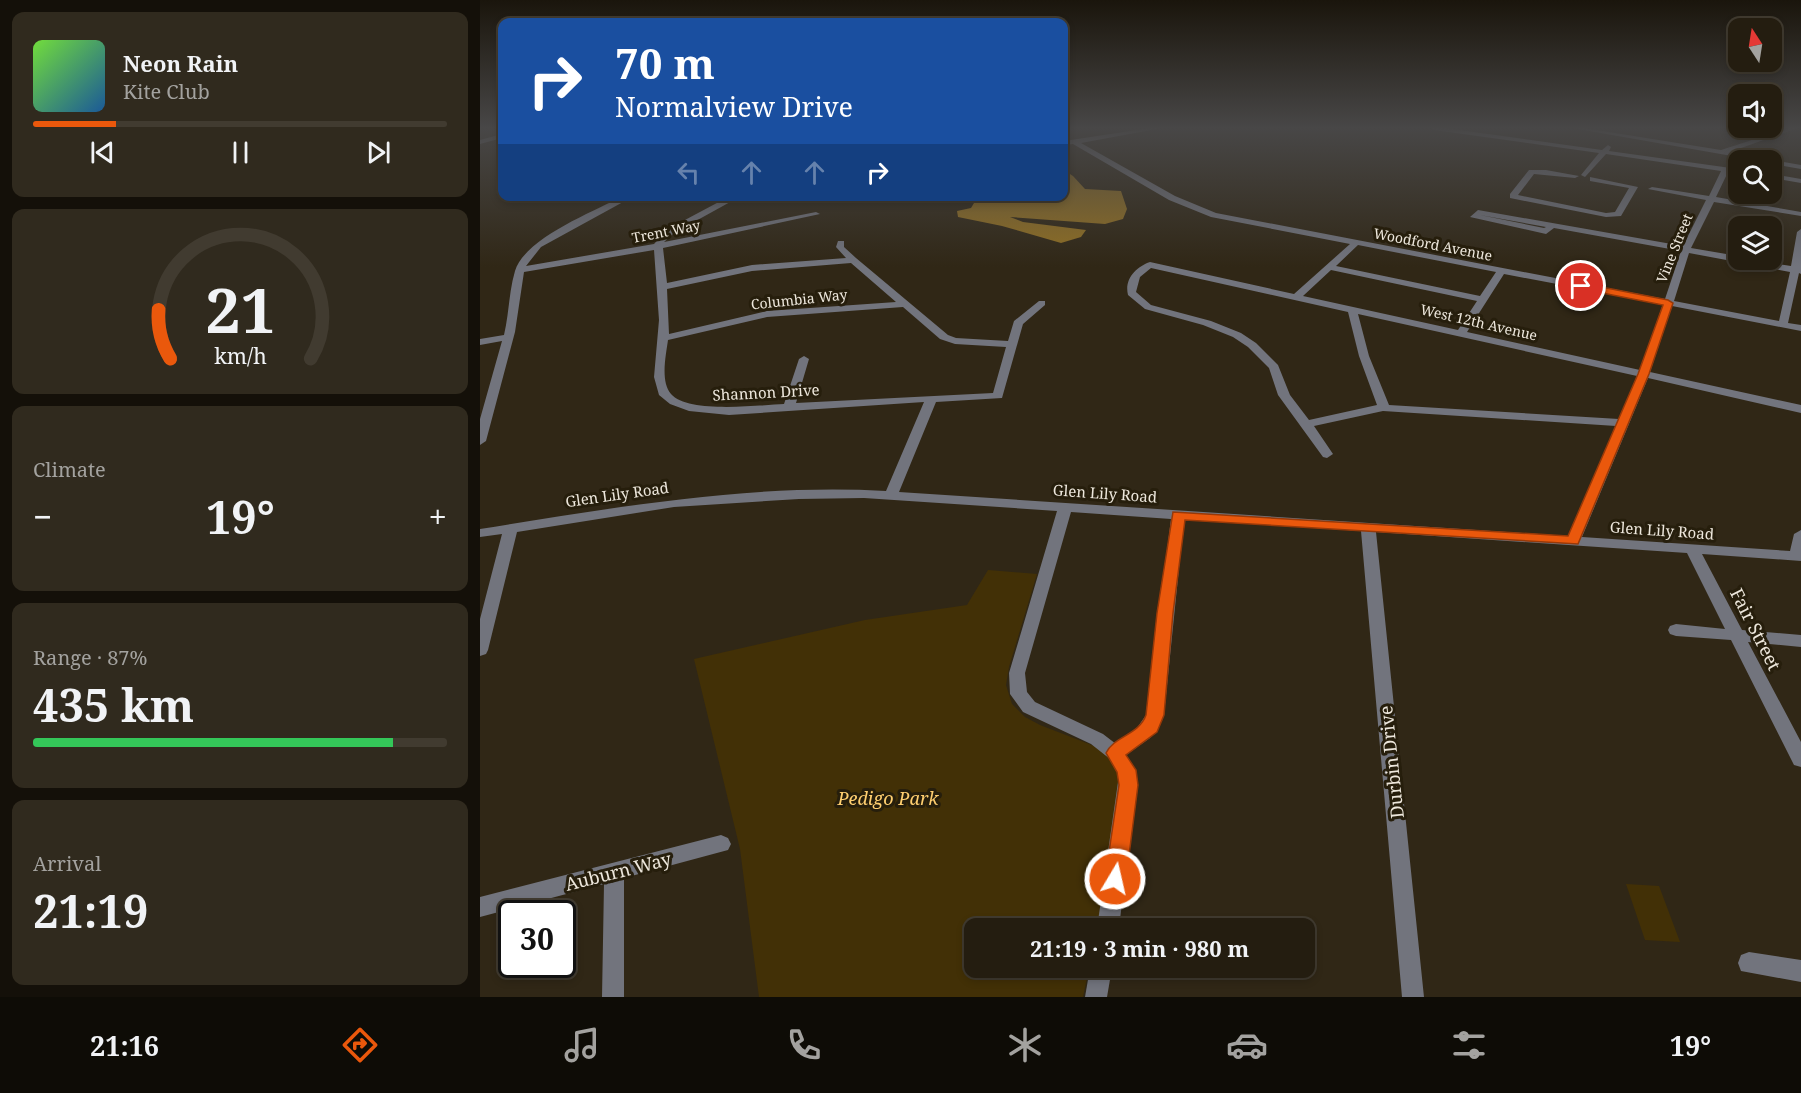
<!DOCTYPE html>
<meta charset="utf-8">
<style>
body{margin:0;font-family:"Noto Serif",serif;background:#302a1e;color:#f1f3f6;height:100vh;display:flex;flex-direction:column;font-size:22px;white-space:nowrap}
*{box-sizing:border-box;margin:0}
p{font-size:20px;color:#a3a29f}
.icon{flex:none;width:33px;height:33px;fill:none;stroke:currentColor;stroke-width:2;stroke-linecap:round;stroke-linejoin:round}
.map{position:relative;flex:1;overflow:hidden}
.side{display:flex;flex-direction:column;gap:12px;padding:12px;background:#141009;width:480px}
.side>*{flex:none}
.banner{position:absolute;left:18px;top:18px;width:570px;height:183px;border-radius:12px;box-shadow:0 3px 9px #0003,0 0 0 2px #413b30;background:#1a4fa0;color:#fff;overflow:hidden}
.needle{width:39px;rotate:348deg}
.controls{position:absolute;left:1248px;top:18px;display:grid;gap:12px}
.controls a{display:grid;place-items:center;width:54px;height:54px;border-radius:12px;background:#241d10;box-shadow:0 3px 9px #0003,0 0 0 2px #413b30;font-size:30px}
.speed{position:absolute;left:18px;top:900px;display:flex;gap:12px;font-size:30px;font-weight:700;text-align:center}
.speed>*{display:grid;place-content:center;width:78px;height:78px;border-radius:50%;background:#241d10;box-shadow:0 3px 9px #0003,0 0 0 2px #413b30;line-height:1}
.speed .limit{border:3px solid #111;border-radius:9px;background:#fff;color:#111}
.pin{position:absolute;display:grid;place-items:center;width:51px;height:51px;color:#fff;margin:-26px;border:3px solid #fff;border-radius:50%;box-shadow:0 2px 6px #0007}
.me{position:absolute;width:66px;margin:-33px;rotate:9deg;stroke-linejoin:round;filter:drop-shadow(0 0 4px #0008)}
.turn{display:flex;align-items:center;gap:21px;height:126px;padding:0 18px;font-size:27px}
.turn .icon{width:78px;height:78px;stroke-width:2.5}
.turn b{display:block;font-size:42px;line-height:51px}
.lanes{display:flex;align-items:center;height:57px;padding:0 18px;background:#0003;justify-content:center;gap:30px;direction:ltr}
.lanes .off{opacity:.35}
.big{font-size:45px;font-weight:700;line-height:1.1}
.side .widget{flex:1;display:flex;flex-direction:column;justify-content:center;gap:9px;min-width:0;padding:0 21px;border-radius:12px;background:#302a1e}
.side .dial{align-items:center;gap:0}
.dial svg{height:156px;overflow:visible;fill:none;stroke:#413b30;stroke-width:7;stroke-linecap:round;text-anchor:middle}
.dial text{fill:#f1f3f6;stroke:none}
.song{display:flex;align-items:center;gap:18px}
.cover{width:72px;height:72px;border-radius:9px;background:linear-gradient(135deg,hsl(100 70% 55%),hsl(210 70% 35%))}
.played{height:6px;border-radius:3px;background:linear-gradient(90deg,#ea580c 20%,#413b30 20%)}
.keys{display:flex;justify-content:space-around;direction:ltr}
.heat{display:flex;justify-content:space-between;align-items:center;font-size:33px;direction:ltr}
.charge{height:9px;border-radius:4px;background:linear-gradient(90deg,#34c759 87%,#413b30 0)}
.trip{position:absolute;left:484px;top:918px;width:351px;height:60px;border-radius:12px;background:#241d10;box-shadow:0 3px 9px #0003,0 0 0 2px #413b30;font-weight:700;line-height:60px;text-align:center}
.menu{display:flex;height:96px;justify-content:space-around;align-items:center;background:#0e0c06;color:#a3a29f}
.menu .icon{width:42px;height:42px}
.menu .current{color:#ea580c}
.menu b{font-size:27px;color:#f1f3f6}
main{display:flex;flex:1;min-height:0}
.map>svg:first-child{display:block}
.green{fill:#423006}
.water{fill:#927023}
.lines{fill:none;stroke-linecap:round;stroke-linejoin:round}
.minor{fill:#72747d;fill-rule:evenodd}
.route{fill:#ea580c;stroke:#983908;stroke-width:1.5}
.labels{text-anchor:middle;dominant-baseline:central;stroke-width:6;stroke-linejoin:round;paint-order:stroke}
.far-street-label{font-size:14px;fill:#ede7dc;stroke:#261e0c}
.street-label{font-size:15px;fill:#ede7dc;stroke:#261e0c}
.near-street-label{font-size:18px;fill:#ede7dc;stroke:#261e0c}
.near-park-label{font-size:18px;font-style:italic;fill:#ffcf70;stroke:#261e0c}
</style>
<main>
<section class="side">
<div class="widget">
<div class="song"><i class="cover"></i><div><b>Neon Rain</b><p>Kite Club</p></div></div>
<div class="played"></div>
<div class="keys"><svg class="icon" aria-label="previous" viewBox="0 0 24 24"><path d="M18 5L8 12l10 7zM5 5v14"/></svg><svg class="icon" aria-label="pause" viewBox="0 0 24 24"><path d="M8 5v14M16 5v14"/></svg><svg class="icon" aria-label="next" viewBox="0 0 24 24"><path d="M6 5l10 7-10 7zM19 5v14"/></svg></div>
</div>
<div class="widget dial"><svg viewBox="0 0 100 80">
<path d="M14 69A42 42 0 1 1 86 69"/>
<path d="M14 69A42 42 0 0 1 8 44" stroke="#ea580c"/>
<text x="50" y="56" font-size="32" font-weight="700">21</text>
<text x="50" y="72" font-size="11">km/h</text>
</svg></div>
<div class="widget"><p>Climate</p>
<div class="heat"><a>−</a><b class="big">19°</b><a>+</a></div>
</div>
<div class="widget"><p>Range · 87%</p><b class="big">435 km</b><div class="charge"></div></div>
<div class="widget"><p>Arrival</p><b class="big">21:19</b></div>
</section>
<div class="map">
<svg width="1321" height="997" viewBox="0 0 1321 997">
<rect width="100%" height="100%" fill="#302716"/>
<g class="green">
<polygon points="508,570 557,574 529,667 526,685 532,704 545,717 560,725 622,749 640,770 624,905 618,928 495,928 495,968 609,968 603,997 279,997 260,849 214,659 385,620 487,605"/>
<polygon points="1146,884 1179,886 1200,942 1165,940"/>
</g>
<polygon class="water" points="584,170 593,176 605,189 641,191 647,209 643,219 625,224 530,217 543,222 606,230 601,237 581,243 522,226 478,217 477,211 491,208 494,203 485,199 486,197 584,196"/>
<g class="lines">
<g class="minor">
<path d="M670,128h12l-81,15 94,53 41,17 449,86 16,-48 -127,-23 -8,6 -76,-17 8,-7 205,36 23,-46 -58,-11 4,-2 57,9 12,-25 -115,-17 -21,23 -4,-2 18,-22 -165,-23 -3,-2h14l157,22 6,-5 3,2 -2,4 129,18v4l-10,-1 -12,25 85,15v4l-87,-14 -23,46 47,8v4h13l40,6 6,-34 4,-3v45l-2,-1 -11,50 13,2v6l-129,-25 -22,66 151,33v8l-153,-35 -66,159 208,14 4,-17 7,-4v31l-99,-7 40,76 59,5v12l-53,-5 53,100v25l-7,-2 -63,-125 -55,-4 -6,-2 -2,-4 2,-4 6,-2 49,5 -38,-76 -311,-21 48,465h-22l-41,-466 -177,-12 -20,196 -14,23 -24,17 11,20 -18,153h-22l22,-153 -9,-16 -19,-15 -68,-32 -13,-18 -1,-21 48,-162 -193,-13 -65,1 -125,8 -157,25 -29,118 -2,4 -6,2v-37l22,-85 -22,3v-8c133,-21 270,-46 406,-38l38,-89 -195,13 -40,-4 -19,-7 -11,-9 -5,-18 5,-57 -5,-70 -130,22 -9,60 -29,109 -6,4v-26l22,-78 -22,4v-6l24,-4c5,-21 5,-44 11,-64 10,-33 78,-59 108,-75h11l-93,51 -15,19 128,-22 14,-15 62,-33h11l-67,37 -10,9 152,-30 4,2 -157,34 4,35 85,-18 94,-7 -10,-11 2,-6h6v6l12,11 92,77 8,3 52,3 6,-20 25,-20h6v4l-22,19 -21,74 -66,4 -37,90 669,44 48,-110 -233,-15 -69,15 19,28 -6,4 -4,-1 -45,-62 -9,-27 -21,-21 -15,-10 -30,-12 -58,-16 -17,-14c-4,-16 8,-28 22,-33l144,32 56,-50 -139,-27 -42,-17 -96,-56 -9,1v-4zM1000,215l66,12 -2,1zM878,245l138,27 -16,24 -144,-30zM1209,253l101,19 -11,49 -105,-20zM371,263l45,39 -129,9 -98,23 -2,-45 85,-18zM671,268l197,44 11,44 18,49 -68,15 -19,-25 -12,-30 -22,-22 -15,-10 -30,-12 -60,-16 -15,-13 4,-15zM851,270l146,31 -19,29 -155,-34zM1024,274l159,30 -23,66 -173,-38zM423,307l37,32 15,5 51,3 -13,46 -197,10 13,-44 -5,-3 -5,3 -15,45c-25,1 -96,10 -113,-10 -11,-13 -5,-39 -3,-54l99,-23zM878,314l279,62 -18,43 -230,-14 -20,-49zM591,512l100,7 -25,196 -9,13 -21,16 -13,-10 -68,-32 -8,-10 -2,-19z"/>
<polygon points="1092,128 1104,128 1241,150 1309,128 1317,128 1250,152 1285,158 1288,160 1275,160"/>
<polygon points="22,134 22,138 0,144 0,140"/>
<polygon points="1289,160 1292,160 1321,165 1321,169 1292,164 1292,160"/>
<polygon points="1049,170 1066,170 1099,176 1095,178 1054,174 1038,195 1126,213 1135,212 1149,188 1110,181 1110,177 1158,187 1141,216 1126,217 1030,198 1030,194"/>
<polygon points="1292,174 1321,179 1321,183 1292,178"/>
<polygon points="241,835 248,838 251,844 248,850 144,878 144,997 122,997 124,884 0,917 0,897"/>
<polygon points="1269,952 1321,960 1321,982 1261,971 1258,963 1261,955"/>
<polygon points="610,968 632,968 627,997 605,997"/>
</g>
</g>
<linearGradient id="sky" x2="0" y2="1"><stop stop-color="#1a150c"/><stop offset="0.48" stop-color="#484747"/><stop offset="1" stop-color="#484747" stop-opacity="0"/></linearGradient>
<rect width="1321" height="267" fill="url(#sky)"/>
<path class="route" d="M1101,283l87,17 5,3 -24,71 -71,170 -393,-24 -12,93 -9,102 -7,17 -31,23 10,15 2,15 -12,94 -4,6 -7,3 -7,-3 -3,-6 14,-94 -2,-13 -11,-19c8,-17 33,-18 40,-38l11,-102 16,-101 395,24 70,-162 25,-69 -86,-17 -1,-2z"/>
<g class="labels">
<g class="far-street-label">
<text transform="translate(186 231) rotate(-11)">Trent Way</text>
<text transform="translate(953 244) rotate(11)">Woodford Avenue</text>
<text transform="translate(1194 248) rotate(-68)">Vine Street</text>
<text transform="translate(319 299) rotate(-6)">Columbia Way</text>
<text transform="translate(999 322) rotate(13)">West 12th Avenue</text>
</g>
<g class="street-label">
<text transform="translate(286 392) rotate(-3)">Shannon Drive</text>
<text transform="translate(625 493) rotate(4)">Glen Lily Road</text>
<text transform="translate(137 494) rotate(-8)">Glen Lily Road</text>
<text transform="translate(1182 530) rotate(4)">Glen Lily Road</text>
</g>
<g class="near-street-label">
<text transform="translate(1276 629) rotate(63)">Fair Street</text>
<text transform="translate(911 762) rotate(-96)">Durbin Drive</text>
<text transform="translate(138 871) rotate(-14)">Auburn Way</text>
</g>
<g class="near-park-label">
<text x="408" y="798">Pedigo Park</text>
</g>
</g>
</svg>
<div class="controls">
<a><svg class="needle" viewBox="-14 -14 28 28"><path d="M0-13l5 13h-10z" fill="#e53935"/><path d="M0 13l5-13h-10z" fill="#a3a29f"/></svg></a>
<a><svg class="icon" aria-label="sound" viewBox="0 0 24 24"><path d="M4 9h4l5-4v14l-5-4H4zM17 9q2 3 0 6"/></svg></a>
<a><svg class="icon" aria-label="search" viewBox="0 0 24 24"><circle cx="10" cy="10" r="6"/><path d="M15 15l6 6"/></svg></a>
<a><svg class="icon" aria-label="layers" viewBox="0 0 24 24"><path d="M12 4l9 5-9 5-9-5zM3 14l9 5 9-5"/></svg></a>
</div>
<div class="speed"><div class="limit">30</div></div>
<div class="pin" style="left:1101px;top:286px;background:#d93025"><svg class="icon" aria-label="arrive" viewBox="0 0 24 24"><path d="M6 21V4h12l-3 4 3 4H6"/></svg></div>
<svg class="me" style="left:635px;top:879px" viewBox="-20 -20 40 40"><circle r="17" fill="#ea580c" stroke="#fff" stroke-width="3"/><path d="M0-11L8 9 0 5-8 9z" fill="#fff"/></svg>
<div class="trip">21:19 · 3 min · 980 m</div>
<div class="banner">
<div class="turn"><svg class="icon" aria-label="right" viewBox="0 0 24 24"><path d="M7 20v-9h11M14 6l5 5-5 5"/></svg><div><b>70 m</b>Normalview Drive</div></div>
<div class="lanes"><svg class="icon off" aria-label="left" viewBox="0 0 24 24"><path d="M17 20v-9H6M10 6l-5 5 5 5"/></svg><svg class="icon off" aria-label="ahead" viewBox="0 0 24 24"><path d="M12 20V5M6 11l6-6 6 6"/></svg><svg class="icon off" aria-label="ahead" viewBox="0 0 24 24"><path d="M12 20V5M6 11l6-6 6 6"/></svg><svg class="icon" aria-label="right" viewBox="0 0 24 24"><path d="M7 20v-9h11M14 6l5 5-5 5"/></svg></div>
</div>
</div>
</main>
<nav class="menu">
<b>21:16</b>
<svg class="icon current" aria-label="directions" viewBox="0 0 24 24"><path d="M12 3l9 9-9 9-9-9zM9 14v-3h6M13 9l2 2-2 2"/></svg>
<svg class="icon" aria-label="music" viewBox="0 0 24 24"><path d="M9 18V5l10-2v13"/><circle cx="6" cy="18" r="3"/><circle cx="16" cy="16" r="3"/></svg>
<svg class="icon" aria-label="phone" viewBox="0 0 24 24"><path d="M5 4h4l2 5-3 2q2 4 5 5l2-3 5 2v4C11 20 4 13 5 4z"/></svg>
<svg class="icon" aria-label="climate" viewBox="0 0 24 24"><path d="M12 3v18M4 7l16 10M4 17L20 7"/></svg>
<svg class="icon" aria-label="car" viewBox="0 0 24 24"><path d="M5 17H2v-5l4-1 3-4h7l3 4 3 1v5h-3M9 17h6M6 11h13"/><circle cx="7" cy="17" r="2"/><circle cx="17" cy="17" r="2"/></svg>
<svg class="icon" aria-label="filters" viewBox="0 0 24 24"><path d="M4 7h16M4 17h16"/><circle cx="9" cy="7" r="2"/><circle cx="15" cy="17" r="2"/></svg>
<b>19°</b>
</nav>
